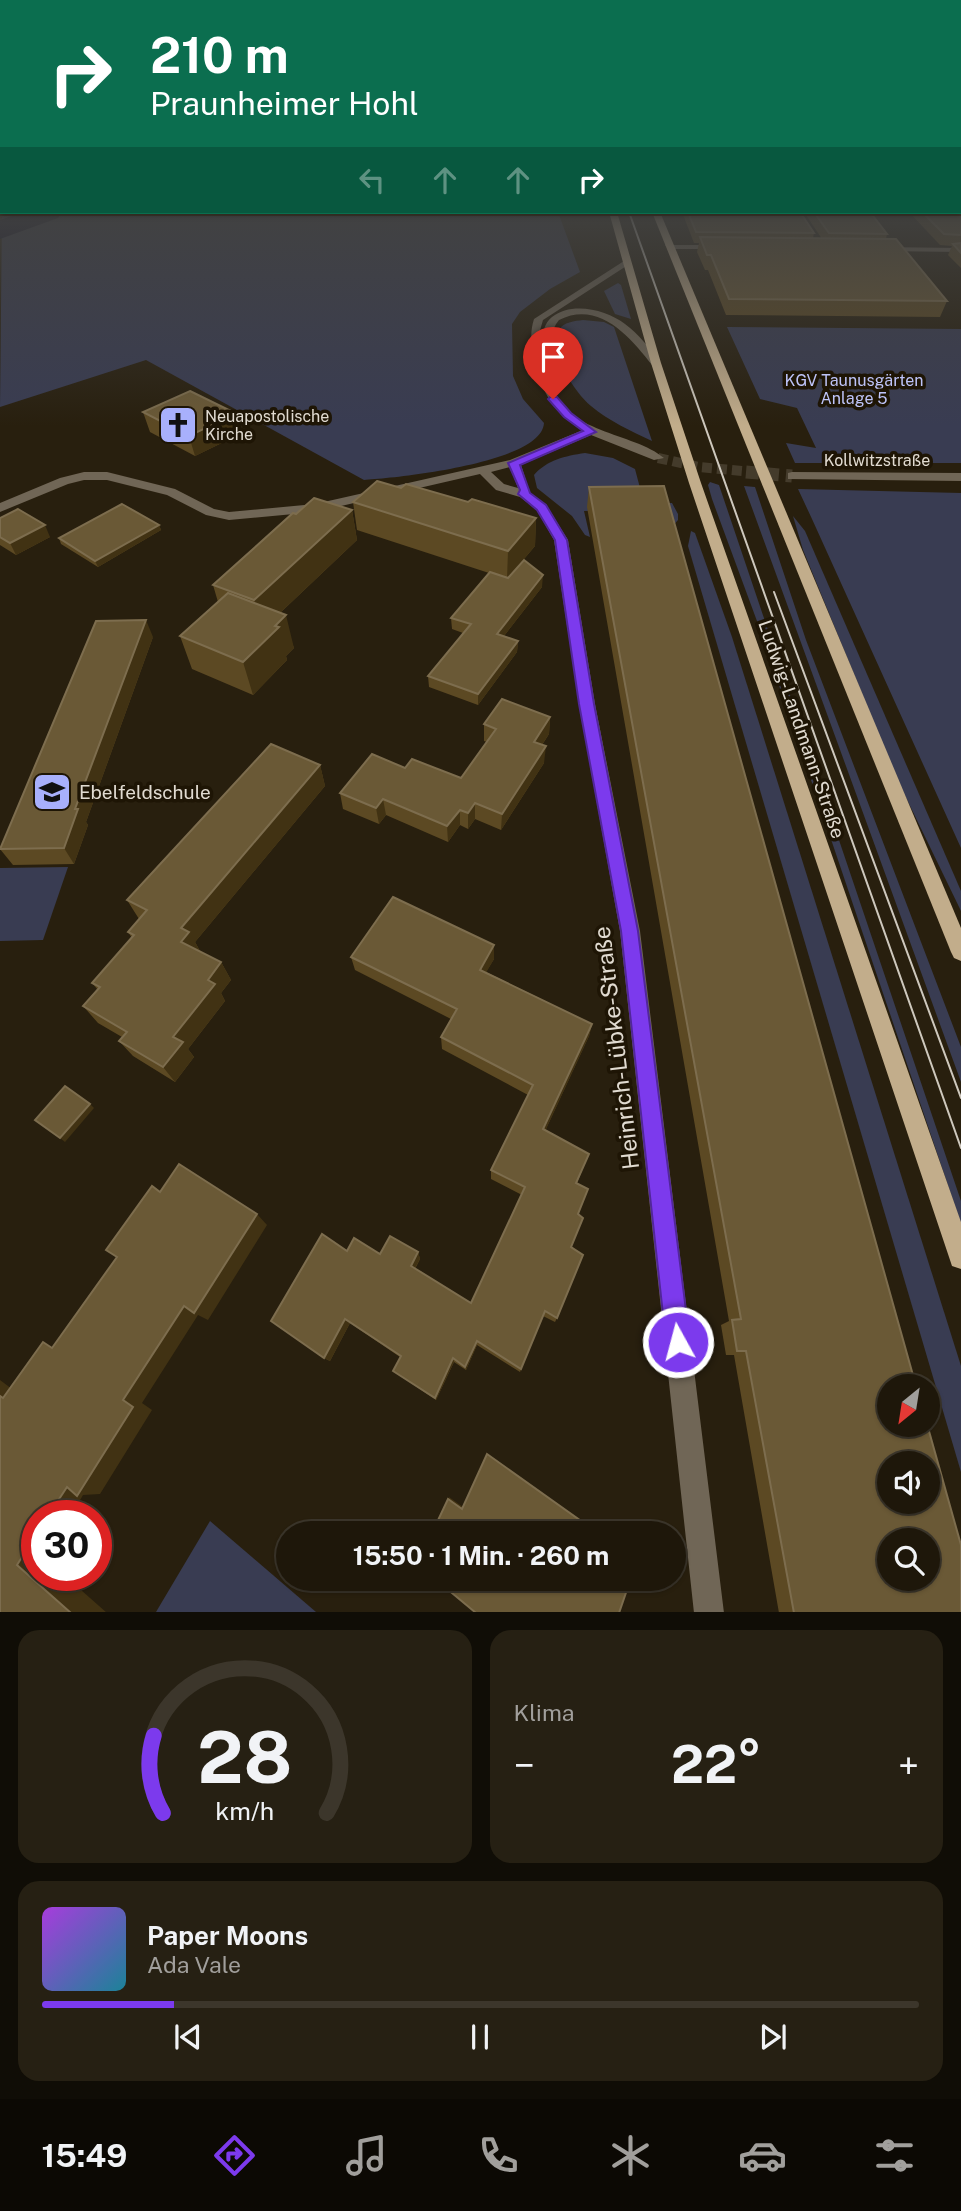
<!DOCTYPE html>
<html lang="de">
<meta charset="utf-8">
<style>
body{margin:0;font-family:"Public Sans",sans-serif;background:#262013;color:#f1f3f6;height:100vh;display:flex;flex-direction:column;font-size:26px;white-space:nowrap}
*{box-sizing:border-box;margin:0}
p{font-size:23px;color:#a19f9c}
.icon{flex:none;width:38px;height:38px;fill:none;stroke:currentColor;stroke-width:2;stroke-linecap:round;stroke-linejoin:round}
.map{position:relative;height:1612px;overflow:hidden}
.details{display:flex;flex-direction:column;gap:18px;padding:18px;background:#100d06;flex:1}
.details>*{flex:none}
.hud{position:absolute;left:0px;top:0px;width:962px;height:214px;box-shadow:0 2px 5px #0004,0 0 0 2px #3c362b;background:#0b6e4f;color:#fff;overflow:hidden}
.needle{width:46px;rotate:210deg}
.controls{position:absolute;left:877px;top:1374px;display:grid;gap:14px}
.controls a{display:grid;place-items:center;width:63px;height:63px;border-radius:50%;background:#1e170a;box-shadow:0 2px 5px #0004,0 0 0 2px #3c362b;font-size:35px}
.speed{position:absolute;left:21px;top:1500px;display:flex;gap:14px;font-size:35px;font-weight:700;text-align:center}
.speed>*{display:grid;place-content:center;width:91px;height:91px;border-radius:50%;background:#1e170a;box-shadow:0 2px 5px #0004,0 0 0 2px #3c362b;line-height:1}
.speed .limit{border:10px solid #d22;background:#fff;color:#111}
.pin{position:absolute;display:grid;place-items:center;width:60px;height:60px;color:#fff;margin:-72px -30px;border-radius:50% 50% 50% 0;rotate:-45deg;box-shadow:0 0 7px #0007}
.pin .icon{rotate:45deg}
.me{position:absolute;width:77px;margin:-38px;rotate:353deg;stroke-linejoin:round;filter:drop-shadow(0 0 5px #0008)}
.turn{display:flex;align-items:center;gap:24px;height:147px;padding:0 35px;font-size:32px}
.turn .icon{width:91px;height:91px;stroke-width:2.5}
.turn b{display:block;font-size:49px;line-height:60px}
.lanes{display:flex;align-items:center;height:66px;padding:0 35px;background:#0003;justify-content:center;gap:35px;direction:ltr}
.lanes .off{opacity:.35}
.big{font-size:52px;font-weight:700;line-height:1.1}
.details .card{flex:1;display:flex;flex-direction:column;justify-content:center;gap:10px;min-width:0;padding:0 24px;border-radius:21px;background:#262013}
.details .dial{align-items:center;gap:0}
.dial svg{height:182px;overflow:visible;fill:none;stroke:#3c362b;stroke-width:7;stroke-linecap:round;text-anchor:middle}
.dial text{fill:#f1f3f6;stroke:none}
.song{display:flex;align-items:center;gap:21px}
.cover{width:84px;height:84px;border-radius:10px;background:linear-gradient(135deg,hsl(280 70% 55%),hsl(190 70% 35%))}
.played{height:7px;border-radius:4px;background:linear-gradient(90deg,#7c3aed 15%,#3c362b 15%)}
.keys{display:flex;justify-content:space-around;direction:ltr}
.heat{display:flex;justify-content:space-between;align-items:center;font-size:38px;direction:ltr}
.details .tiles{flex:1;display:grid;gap:18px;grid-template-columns:1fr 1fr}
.card:last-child{grid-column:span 2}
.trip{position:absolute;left:276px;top:1521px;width:410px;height:70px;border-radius:35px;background:#1e170a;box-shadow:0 2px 5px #0004,0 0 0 2px #3c362b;font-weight:700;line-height:70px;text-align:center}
.menu{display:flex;height:112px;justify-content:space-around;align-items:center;background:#0c0904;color:#a19f9c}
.menu .icon{width:49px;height:49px}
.menu .current{color:#7c3aed}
.menu b{font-size:32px;color:#f1f3f6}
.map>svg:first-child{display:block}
.green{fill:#393c52}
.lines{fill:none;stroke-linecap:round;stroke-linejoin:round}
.river{fill:#0d0c2c;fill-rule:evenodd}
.minor-tunnel-far1{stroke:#443b2b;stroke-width:10;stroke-dasharray:10 5;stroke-linecap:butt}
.minor-tunnel{stroke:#443b2b;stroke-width:13;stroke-dasharray:13 7;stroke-linecap:butt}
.minor{fill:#706656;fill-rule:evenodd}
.major{fill:#c2ad8b;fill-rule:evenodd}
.tram{stroke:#cec8bd;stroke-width:2}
.wall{fill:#5c4923}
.shaded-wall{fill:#413213}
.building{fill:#6a5936;stroke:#7d6d4e;stroke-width:2;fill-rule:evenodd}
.route{fill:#7c3aed;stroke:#51269a;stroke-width:2}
.labels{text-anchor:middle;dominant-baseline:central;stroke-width:7;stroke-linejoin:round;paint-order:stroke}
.far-park-label{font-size:16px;fill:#bec4f9;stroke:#1e1505}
.far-poi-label{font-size:16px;fill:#e1dbd1;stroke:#1e1505;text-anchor:start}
.far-street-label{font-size:16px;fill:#e1dbd1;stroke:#1e1505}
.street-label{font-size:19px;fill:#e1dbd1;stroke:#1e1505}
.poi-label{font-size:19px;fill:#e1dbd1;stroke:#1e1505;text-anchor:start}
.near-street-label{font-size:23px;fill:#e1dbd1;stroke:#1e1505}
</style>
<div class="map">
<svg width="961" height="1613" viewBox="0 0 961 1613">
<rect width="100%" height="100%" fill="#281f0e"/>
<g class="green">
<path d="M2,210l556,2 22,60 -30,17 -30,23 -8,12 1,52 10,23 21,24c-2,40 -146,55 -180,57l-218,-120 -146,47z"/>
<polygon points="618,283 621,285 631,319 615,314 604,291"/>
<path d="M583,320l21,2 10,5 38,114c-21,-10 -43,-20 -61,-35 -16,-13 -44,-55 -32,-76 4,-8 16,-9 24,-10z"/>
<polygon points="727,327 961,329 961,463 795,463 786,443 816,448 797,408 760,399"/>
<path d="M585,453l28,5 22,11 9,34h28l6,11v6l-8,9 -17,-19 -69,1 6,26 -5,-2 -13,-19 -35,-28 -3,-13c13,-15 31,-19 51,-22z"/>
<polygon points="710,482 719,485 961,1201 961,1224 761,632 712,499 708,485"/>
<polygon points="744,486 755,487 806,640 961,1047 961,1082"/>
<polygon points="798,489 961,493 961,848 812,519"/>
<polygon points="793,516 805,531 961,891 961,911 897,779 803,550"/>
<polygon points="691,531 695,533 732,637 961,1366 961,1472 688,546"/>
<polygon points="68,867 43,940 0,941 0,868"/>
<polygon points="210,1521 316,1612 156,1612"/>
</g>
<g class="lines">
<polygon class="river" points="23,212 62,212 58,218 0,239 0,220"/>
<polyline class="minor-tunnel-far1" points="658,458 699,467 764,473"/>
<polyline class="minor-tunnel" points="746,472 792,476"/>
<g class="minor">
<polygon points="665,245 720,245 724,247 720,249 668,249"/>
<polygon points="878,247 961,248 961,252 881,251"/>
<path d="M624,261l7,2 -88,57 -4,14 2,8c2,-9 3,-19 11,-25 20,-16 55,-7 73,7 14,10 24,24 35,37v4h-8c-22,-28 -53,-65 -93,-45 -9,10 -8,24 -11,36 -2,9 0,16 2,26 13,52 84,50 114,76l-10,2 -63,-25 -70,30 9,28 16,12 22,35 27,164 45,227 84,682h-30l-74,-682 -41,-227 -25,-164 -17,-30 -17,-13 -24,-7 -16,-16 -165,38 -86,8 -23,-5 -39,-20 -60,-15h-23l-16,4 -68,28v-9l60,-25 24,-6h23l68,17 39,20 15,3 86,-8 195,-44 73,-30c-30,-20 -40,-34 -48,-69 -3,-16 -6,-26 -1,-42zM510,467l8,21 -14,-4 -13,-12z"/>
<polygon points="792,472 961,473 961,481 788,479 788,473"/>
</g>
<g class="major">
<polygon points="609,212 617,212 661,363 701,483 961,1222 961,1269 952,1266 949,1257 689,483 651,363"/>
<polygon points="652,212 660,212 961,928 961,961 954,958 951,952"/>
</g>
<g class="tram">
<polyline points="629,212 961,1148"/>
<polyline points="774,592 961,1098"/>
</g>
</g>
<g class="wall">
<polygon points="961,200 961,268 948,255 952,246 940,245 909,212 961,212"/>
<polygon points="682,212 800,212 814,233 813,238 822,239 804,212 870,212 887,234 886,239 947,301 940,317 726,315 708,270 705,270 697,252 699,243 694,243"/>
<polygon points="143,412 236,431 233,433 234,435 231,436 232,438 195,456 150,432"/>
<polygon points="589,487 961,1613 779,1613 734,1355 726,1355 721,1325 729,1321 587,507"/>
<polygon points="401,488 536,518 535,546 508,578 542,587 504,636 518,641 517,652 478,705 429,687 428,676 463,633 452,629 451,618 489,573 357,530 353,502"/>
<polygon points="352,510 357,540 280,613 294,648 286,656 287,660 253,695 192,669 180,636 218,602 213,585 296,514"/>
<polygon points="0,518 50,537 16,555 0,545"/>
<polygon points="159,525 161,530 98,567 61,544 59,538"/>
<polygon points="153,637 86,822 88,825 74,864 13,865 0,849"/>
<polygon points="550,717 549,734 542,745 544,763 501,830 475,819 468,829 460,825 448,842 386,815 379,824 343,809 340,793 405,768 461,778 487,742 484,741 484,724"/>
<polygon points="320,765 325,786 195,942 200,951 199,951 221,962 231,980 221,993 225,1001 188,1049 194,1057 175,1082 133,1056 119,1041 122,1037 98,1023 83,1006 98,990 92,983 132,938 128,932 139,919 127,900"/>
<polygon points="351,957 494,959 486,972 592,1024 589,1036 545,1131 589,1154 577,1183 578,1214 557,1318 555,1322 543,1316 520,1372 477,1345 466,1370 454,1362 436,1400 393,1371 400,1357 350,1323 330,1361 324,1358 347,1251 380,1254 418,1252 420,1259 415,1269 471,1303 522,1195 491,1179 491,1170 528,1095 442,1049 441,1037 451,1019 355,970"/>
</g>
<g class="shaded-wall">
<polygon points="231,411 236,431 233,433 234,435 231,436 232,438 195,456 189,436 224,417 227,413"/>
<polygon points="352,510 357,540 262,630 254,600"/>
<polygon points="536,518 535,546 507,579 508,551"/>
<polygon points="45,525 50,537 16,555 10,543"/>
<polygon points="159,525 161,530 98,567 95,561"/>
<polygon points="543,575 542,587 497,645 497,634"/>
<polygon points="286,615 294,648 286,656 287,660 253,695 243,662 275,626"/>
<polygon points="146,620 153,637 86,822 88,825 74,864 64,848 75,809"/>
<polygon points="518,641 517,652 478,705 478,694"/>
<polygon points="550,717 549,734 533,758 534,742"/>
<polygon points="546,746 544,763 501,830 502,814"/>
<polygon points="320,765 325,786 195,942 200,951 191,961 181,942 181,928"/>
<polygon points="383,799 386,815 379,824 376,808"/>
<polygon points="475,803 475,819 468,829 468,813"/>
<polygon points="460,810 460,825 448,842 447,826"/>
<polygon points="494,945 494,959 480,983 480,970"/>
<polygon points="221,962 231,980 221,993 225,1001 188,1049 194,1057 175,1082 163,1067 173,1037 208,980"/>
<polygon points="592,1024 589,1036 541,1140 543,1129"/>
<polygon points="90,1104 94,1108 65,1142 60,1138"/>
<polygon points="257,1214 267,1225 208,1320 198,1315 142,1403 152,1410 100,1494 83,1495 71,1516 48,1516 184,1306"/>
<polygon points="418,1252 420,1259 413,1272 411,1266"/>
<polygon points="345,1319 350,1323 330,1361 324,1358"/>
<polygon points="477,1341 477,1345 466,1370 465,1367"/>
<polygon points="453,1358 454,1362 436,1400 435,1398"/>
<polygon points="0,1380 28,1401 3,1398 0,1396"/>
<polygon points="449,1497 463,1507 462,1509 448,1499"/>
<polygon points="37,1533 37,1575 64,1575 107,1613 71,1613 17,1565"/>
</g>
<g class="building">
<polygon points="961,200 961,235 944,234 922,212 961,212"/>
<polygon points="688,212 800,212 814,233 696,232"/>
<polygon points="814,212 870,212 887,234 829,233"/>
<polygon points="700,237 896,239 947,301 729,299 711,255 707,255"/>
<polygon points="961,243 961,253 953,244"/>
<polygon points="190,391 231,411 227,413 229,414 224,417 227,418 189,436 143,412"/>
<polygon points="377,481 401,488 406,484 468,502 472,499 536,518 508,551 353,502"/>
<path d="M664,486l252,900h-27v38h38l34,121v68h-167l-48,-262h-9l-5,-31 9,-1 -152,-832zM889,1463h39v39h-39zM889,1540h39v38h-39z"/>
<polygon points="314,498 352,510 254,600 213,585 293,513 296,514"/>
<polygon points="122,504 159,525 95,561 59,538"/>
<polygon points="18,509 45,525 10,543 0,537 0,518"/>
<polygon points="524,560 543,575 497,634 518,641 478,694 428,676 471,624 451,618 490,572 508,578"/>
<polygon points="228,593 286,615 275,626 279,627 243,662 180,636"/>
<polygon points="146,620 75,809 78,809 64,848 0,849 96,621"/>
<polygon points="502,699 550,717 534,742 546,746 502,814 475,803 468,813 460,810 447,826 383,799 376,808 340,793 372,754 405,768 412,759 461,778 496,729 484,724"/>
<polygon points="271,744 320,765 181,928 189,932 181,942 221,962 208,980 215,984 173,1037 183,1042 163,1067 119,1041 127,1032 83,1006 100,987 92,983 134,935 128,932 147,910 127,900"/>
<polygon points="393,897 494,945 480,970 592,1024 543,1129 589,1154 576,1183 588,1189 578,1214 583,1218 571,1247 583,1255 557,1318 545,1311 521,1369 477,1341 465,1367 453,1358 435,1398 393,1371 401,1356 345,1319 324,1358 271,1321 322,1234 347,1251 354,1238 380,1254 390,1236 418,1252 411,1266 471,1303 525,1187 491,1170 533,1085 441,1037 457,1009 351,957"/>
<polygon points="65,1086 90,1104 60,1138 35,1120"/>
<polygon points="179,1164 257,1214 194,1313 184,1306 123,1400 133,1407 77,1496 67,1487 48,1516 37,1516 37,1533 17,1565 71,1613 0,1613 0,1396 3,1398 43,1342 52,1348 117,1257 106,1250 152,1186 160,1192"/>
<polygon points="487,1454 598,1533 432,1533 448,1499 462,1509"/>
<polygon points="434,1578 631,1578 619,1613 476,1613"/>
</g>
<linearGradient id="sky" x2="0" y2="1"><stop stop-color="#161108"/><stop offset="0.47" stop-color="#424241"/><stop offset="1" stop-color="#424241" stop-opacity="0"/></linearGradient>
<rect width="961" height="426" fill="url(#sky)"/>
<polygon class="route" points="550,397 557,397 571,413 596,432 520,465 530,493 546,505 567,540 594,704 638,931 690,1342 686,1351 678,1354 669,1351 666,1342 621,931 579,704 555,540 537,510 518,494 520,490 508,463 583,431 564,417 548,399"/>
<defs>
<symbol id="church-square" viewBox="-11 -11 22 22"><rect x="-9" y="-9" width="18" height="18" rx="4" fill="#a8b0fc" stroke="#1e1505"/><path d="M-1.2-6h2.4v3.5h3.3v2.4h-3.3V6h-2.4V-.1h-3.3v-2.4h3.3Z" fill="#111"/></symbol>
<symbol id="school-square" viewBox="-11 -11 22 22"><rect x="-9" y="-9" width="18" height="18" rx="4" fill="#a8b0fc" stroke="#1e1505"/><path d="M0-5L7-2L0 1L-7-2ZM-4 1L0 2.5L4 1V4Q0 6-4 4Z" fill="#111"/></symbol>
</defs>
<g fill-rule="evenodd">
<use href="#church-square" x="156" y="403" width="44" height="44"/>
<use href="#school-square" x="30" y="770" width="44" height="44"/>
</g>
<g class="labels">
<g class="far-park-label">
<text x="854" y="380">KGV Taunusgärten<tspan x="854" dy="18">Anlage 5</tspan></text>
</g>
<g class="far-poi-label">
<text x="205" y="416">Neuapostolische<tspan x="205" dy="18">Kirche</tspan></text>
</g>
<g class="far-street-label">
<text x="877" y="460">Kollwitzstraße</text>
</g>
<g class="street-label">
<text transform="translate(802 729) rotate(71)">Ludwig-Landmann-Straße</text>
</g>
<g class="poi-label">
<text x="79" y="792">Ebelfeldschule</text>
</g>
<g class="near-street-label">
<text transform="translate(616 1048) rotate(-97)">Heinrich-Lübke-Straße</text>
</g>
</g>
</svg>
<div class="controls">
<a><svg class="needle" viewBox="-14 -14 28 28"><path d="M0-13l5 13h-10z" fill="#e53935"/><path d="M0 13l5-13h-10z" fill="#a19f9c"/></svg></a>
<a><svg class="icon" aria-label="sound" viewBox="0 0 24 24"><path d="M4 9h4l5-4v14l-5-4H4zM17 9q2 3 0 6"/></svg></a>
<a><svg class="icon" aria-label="search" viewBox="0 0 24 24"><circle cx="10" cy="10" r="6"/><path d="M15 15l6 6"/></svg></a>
</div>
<div class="speed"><div class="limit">30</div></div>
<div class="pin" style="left:553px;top:399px;background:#d93025"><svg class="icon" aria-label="arrive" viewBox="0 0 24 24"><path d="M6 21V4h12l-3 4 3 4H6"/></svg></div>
<svg class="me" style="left:678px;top:1342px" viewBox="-20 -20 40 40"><circle r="17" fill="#7c3aed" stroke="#fff" stroke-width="3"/><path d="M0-11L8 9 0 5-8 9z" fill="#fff"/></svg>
<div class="trip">15:50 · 1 Min. · 260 m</div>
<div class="hud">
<div class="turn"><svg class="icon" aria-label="right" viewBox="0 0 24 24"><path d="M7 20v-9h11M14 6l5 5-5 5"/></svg><div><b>210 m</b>Praunheimer Hohl</div></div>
<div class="lanes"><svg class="icon off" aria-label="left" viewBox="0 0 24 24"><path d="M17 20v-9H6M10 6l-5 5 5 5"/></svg><svg class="icon off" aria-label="ahead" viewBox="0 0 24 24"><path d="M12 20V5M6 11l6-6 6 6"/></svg><svg class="icon off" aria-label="ahead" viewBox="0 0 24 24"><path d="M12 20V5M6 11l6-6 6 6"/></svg><svg class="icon" aria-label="right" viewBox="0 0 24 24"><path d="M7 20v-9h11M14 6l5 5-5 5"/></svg></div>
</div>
</div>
<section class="details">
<div class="tiles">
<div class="card dial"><svg viewBox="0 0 100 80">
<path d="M14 69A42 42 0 1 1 86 69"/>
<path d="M14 69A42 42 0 0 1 10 35" stroke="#7c3aed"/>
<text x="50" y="56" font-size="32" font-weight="700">28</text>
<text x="50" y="72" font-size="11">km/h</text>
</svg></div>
<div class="card"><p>Klima</p>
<div class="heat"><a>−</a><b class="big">22°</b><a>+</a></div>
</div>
<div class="card">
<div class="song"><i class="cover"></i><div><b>Paper Moons</b><p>Ada Vale</p></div></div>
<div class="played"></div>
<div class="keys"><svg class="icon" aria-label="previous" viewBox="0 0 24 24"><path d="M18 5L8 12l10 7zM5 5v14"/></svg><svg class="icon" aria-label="pause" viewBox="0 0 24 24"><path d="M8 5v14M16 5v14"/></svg><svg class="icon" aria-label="next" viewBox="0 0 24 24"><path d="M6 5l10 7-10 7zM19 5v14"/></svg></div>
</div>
</div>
</section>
<nav class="menu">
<b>15:49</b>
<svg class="icon current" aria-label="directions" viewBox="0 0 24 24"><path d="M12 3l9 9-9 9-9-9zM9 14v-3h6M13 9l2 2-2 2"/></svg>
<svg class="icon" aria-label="music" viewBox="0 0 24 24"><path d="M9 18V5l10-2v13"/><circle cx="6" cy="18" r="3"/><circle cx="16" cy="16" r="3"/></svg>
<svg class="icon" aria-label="phone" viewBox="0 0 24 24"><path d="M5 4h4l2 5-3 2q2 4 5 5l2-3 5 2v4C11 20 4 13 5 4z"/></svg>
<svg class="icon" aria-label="climate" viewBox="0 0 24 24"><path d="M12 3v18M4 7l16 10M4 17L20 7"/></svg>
<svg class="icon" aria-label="car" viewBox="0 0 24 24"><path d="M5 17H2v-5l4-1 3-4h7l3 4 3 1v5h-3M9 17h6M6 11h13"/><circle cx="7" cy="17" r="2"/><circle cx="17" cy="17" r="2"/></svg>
<svg class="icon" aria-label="filters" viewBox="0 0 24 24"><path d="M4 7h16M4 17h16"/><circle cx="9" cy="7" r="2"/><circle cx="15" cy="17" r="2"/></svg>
</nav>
